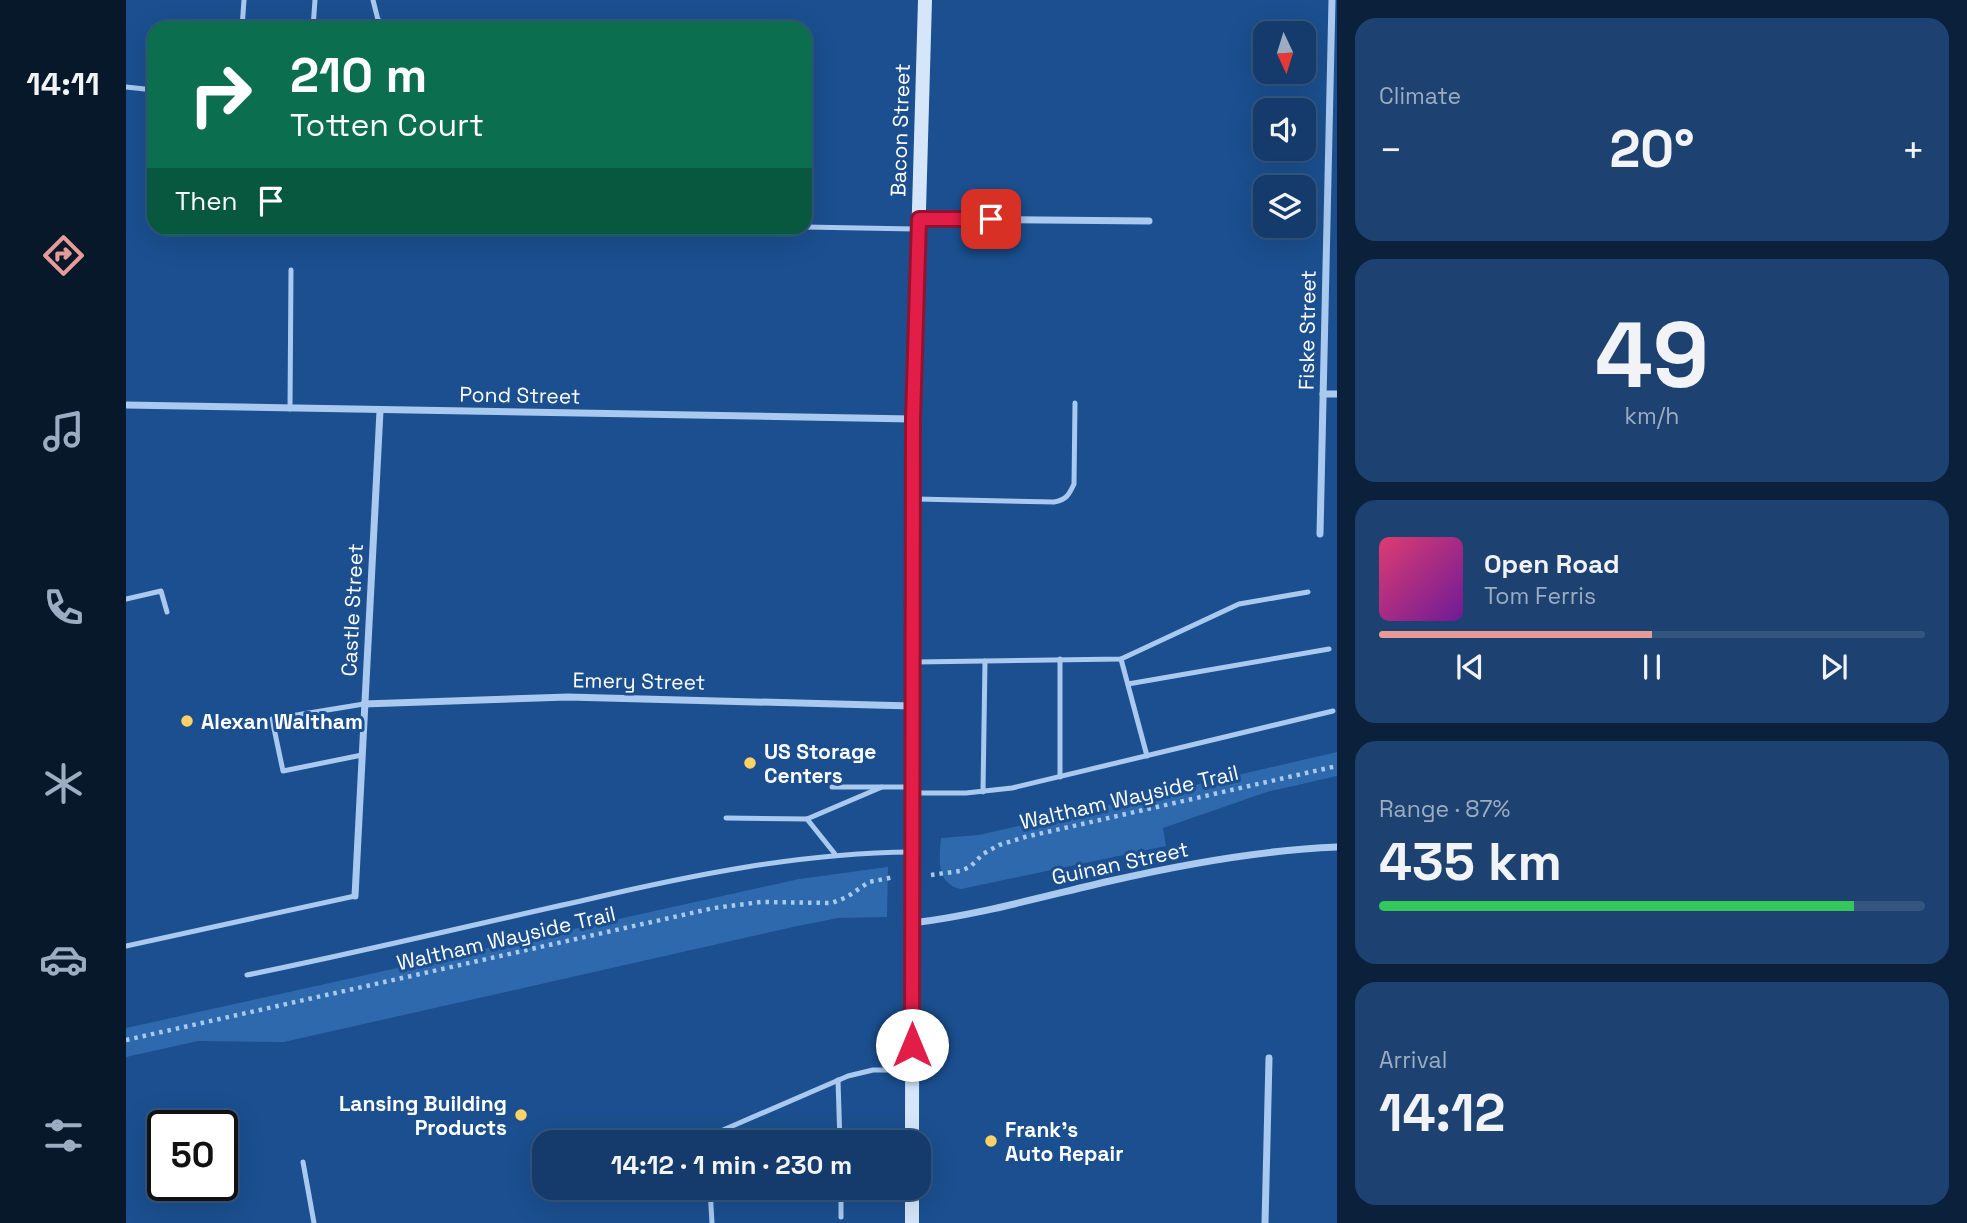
<!DOCTYPE html>
<meta charset="utf-8">
<style>
body{margin:0;font-family:"Space Grotesk",sans-serif;background:#1d4271;color:#f1f3f6;height:100vh;display:flex;flex-direction:column;font-size:26px;white-space:nowrap}
*{box-sizing:border-box;margin:0}
p{font-size:23px;color:#9dadc1}
.icon{flex:none;width:38px;height:38px;fill:none;stroke:currentColor;stroke-width:2;stroke-linecap:round;stroke-linejoin:round}
.map{position:relative;flex:1;overflow:hidden}
.sheet{display:flex;flex-direction:column;gap:18px;padding:18px;background:#0b203b;width:630px}
.sheet>*{flex:none}
.guide{position:absolute;left:21px;top:21px;width:665px;height:214px;border-radius:21px;box-shadow:0 7px 28px #0002,0 0 0 2px #33557e;background:#0b6e4f;color:#fff;overflow:hidden}
.needle{width:46px;rotate:176deg}
.buttons{position:absolute;left:1127px;top:21px;display:grid;gap:14px}
.buttons a{display:grid;place-items:center;width:63px;height:63px;border-radius:14px;background:#143b6b;box-shadow:0 7px 28px #0002,0 0 0 2px #33557e;font-size:35px}
.speed{position:absolute;left:21px;top:1110px;display:flex;gap:14px;font-size:35px;font-weight:700;text-align:center}
.speed>*{display:grid;place-content:center;width:91px;height:91px;border-radius:50%;background:#143b6b;box-shadow:0 7px 28px #0002,0 0 0 2px #33557e;line-height:1}
.speed .limit{border:4px solid #111;border-radius:10px;background:#fff;color:#111}
.pin{position:absolute;display:grid;place-items:center;width:60px;height:60px;color:#fff;margin:-30px;border-radius:14px;box-shadow:0 4px 10px #0006}
.me{position:absolute;width:77px;margin:-38px;rotate:0deg;stroke-linejoin:round;filter:drop-shadow(0 0 5px #0008)}
.turn{display:flex;align-items:center;gap:24px;height:147px;padding:0 28px;font-size:32px}
.turn .icon{width:91px;height:91px;stroke-width:2.5}
.turn b{display:block;font-size:49px;line-height:60px}
.then{display:flex;align-items:center;height:66px;padding:0 28px;background:#0003;gap:14px;font-size:26px}
.big{font-size:52px;font-weight:600;line-height:1.1}
.sheet .card{flex:1;display:flex;flex-direction:column;justify-content:center;gap:10px;min-width:0;padding:0 24px;border-radius:21px;background:#1d4271}
.sheet .dial{align-items:center;gap:0}
.dial b{font-size:91px;line-height:1}
.song{display:flex;align-items:center;gap:21px}
.cover{width:84px;height:84px;border-radius:10px;background:linear-gradient(135deg,hsl(340 70% 55%),hsl(280 70% 35%))}
.played{height:7px;border-radius:4px;background:linear-gradient(90deg,#e69b98 50%,#33557e 50%)}
.keys{display:flex;justify-content:space-around;direction:ltr}
.heat{display:flex;justify-content:space-between;align-items:center;font-size:38px;direction:ltr}
.charge{height:10px;border-radius:5px;background:linear-gradient(90deg,#34c759 87%,#33557e 0)}
.trip{position:absolute;left:406px;top:1130px;width:399px;height:70px;border-radius:21px;background:#143b6b;box-shadow:0 7px 28px #0002,0 0 0 2px #33557e;font-weight:600;line-height:70px;text-align:center}
main{display:flex;flex:1;min-height:0}
.menu{display:flex;flex-direction:column;width:126px;justify-content:space-around;align-items:center;background:#08182b;color:#9dadc1}
.menu .icon{width:49px;height:49px}
.menu .active{color:#e69b98}
.menu b{font-size:32px;color:#f1f3f6}
.map>svg:first-child{display:block}
.green{fill:#2e69ad}
.lines{fill:none;stroke-linecap:round;stroke-linejoin:round}
.path{stroke:#a9c9ee;stroke-width:4.5;stroke-dasharray:3.5 5;stroke-linecap:butt}
.lane{stroke:#a9c9ee;stroke-width:5}
.street{stroke:#a9c9ee;stroke-width:7}
.secondary{stroke:#d6e6fa;stroke-width:14}
.route-casing{stroke:#92132f;stroke-width:18}
.route{stroke:#e11d48;stroke-width:12}
.poi-dot{fill:#ffd166;stroke:#1b4f8f;stroke-width:2.5}
.labels{text-anchor:middle;dominant-baseline:central;stroke-width:6;stroke-linejoin:round;paint-order:stroke}
.street-label{font-size:21px;fill:#fff;stroke:#1b4f8f}
.poi-label{font-size:21px;font-weight:bold;fill:#fff;stroke:#1b4f8f;text-anchor:start}
</style>
<main>
<nav class="menu">
<b>14:11</b>
<svg class="icon active" aria-label="directions" viewBox="0 0 24 24"><path d="M12 3l9 9-9 9-9-9zM9 14v-3h6M13 9l2 2-2 2"/></svg>
<svg class="icon" aria-label="music" viewBox="0 0 24 24"><path d="M9 18V5l10-2v13"/><circle cx="6" cy="18" r="3"/><circle cx="16" cy="16" r="3"/></svg>
<svg class="icon" aria-label="phone" viewBox="0 0 24 24"><path d="M5 4h4l2 5-3 2q2 4 5 5l2-3 5 2v4C11 20 4 13 5 4z"/></svg>
<svg class="icon" aria-label="climate" viewBox="0 0 24 24"><path d="M12 3v18M4 7l16 10M4 17L20 7"/></svg>
<svg class="icon" aria-label="car" viewBox="0 0 24 24"><path d="M5 17H2v-5l4-1 3-4h7l3 4 3 1v5h-3M9 17h6M6 11h13"/><circle cx="7" cy="17" r="2"/><circle cx="17" cy="17" r="2"/></svg>
<svg class="icon" aria-label="filters" viewBox="0 0 24 24"><path d="M4 7h16M4 17h16"/><circle cx="9" cy="7" r="2"/><circle cx="15" cy="17" r="2"/></svg>
</nav>
<div class="map">
<svg width="1211" height="1223" viewBox="0 0 1211 1223">
<rect width="100%" height="100%" fill="#1b4f8f"/>
<g class="green">
<path d="M1211,752v24l-70,16 -104,36 3,18 -205,43c-25,-5 -22,-30 -20,-51l38,-3z"/>
<polygon points="762,867 761,917 712,918 667,927 158,1042 72,1041 0,1057 0,1028 673,879"/>
</g>
<g class="lines">
<g class="path">
<polyline points="805,875 834,871 844,867 857,854 873,845 899,837 1211,766"/>
<polyline points="0,1040 588,908 635,902 706,903 721,897 743,882 768,877"/>
</g>
<g class="lane">
<polyline points="247,0 252,20 269,28"/>
<polyline points="116,28 118,0"/>
<polyline points="187,28 189,0"/>
<polyline points="0,87 28,90"/>
<polyline points="679,227 789,229"/>
<polyline points="164,409 165,270"/>
<path d="M790,499l138,3c12,-2 15,-7 20,-18l1,-81"/>
<polyline points="0,599 35,591 41,612"/>
<polyline points="995,659 1021,756"/>
<polyline points="790,662 995,659 1113,604 1182,592"/>
<polyline points="1002,684 1203,649"/>
<polyline points="236,755 157,771 146,719 238,704"/>
<polyline points="934,777 934,659"/>
<polyline points="706,787 784,787"/>
<polyline points="857,792 859,661"/>
<polyline points="789,793 840,793 886,788 1207,711"/>
<polyline points="600,818 681,819 756,787"/>
<polyline points="681,819 709,854"/>
<polyline points="0,946 229,896"/>
<path d="M121,975c114,-23 225,-50 338,-75 107,-25 215,-47 326,-48"/>
<polyline points="712,1080 714,1143"/>
<polyline points="581,1143 581,1137 722,1076 747,1070 786,1070"/>
<polyline points="177,1162 188,1223"/>
<polyline points="584,1188 586,1223"/>
<polyline points="715,1188 715,1217"/>
</g>
<g class="street">
<polyline points="793,219 1023,221"/>
<polyline points="1197,394 1211,394"/>
<polyline points="0,405 786,419"/>
<polyline points="1194,534 1206,0"/>
<polyline points="238,704 442,697 786,706"/>
<polyline points="229,896 254,411"/>
<path d="M786,923c67,-8 132,-27 198,-42 74,-17 151,-31 227,-34"/>
<polyline points="1139,1223 1143,1058"/>
</g>
<g class="secondary">
<polyline points="786,1143 787,419 799,0"/>
<polyline points="786,1188 786,1223"/>
</g>
</g>
<g class="lines">
<defs>
<polyline id="route" points="786,1045 787,419 793,219 865,219"/>
</defs>
<use href="#route" class="route-casing"/>
<use href="#route" class="route"/>
</g>
<g class="poi-dot">
<circle cx="61" cy="721" r="7"/>
<circle cx="624" cy="763" r="7"/>
<circle cx="395" cy="1115" r="7"/>
<circle cx="865" cy="1141" r="7"/>
</g>
<g class="labels">
<g class="street-label">
<text transform="translate(774 130) rotate(-88)">Bacon Street</text>
<text transform="translate(1181 330) rotate(-89)">Fiske Street</text>
<text transform="translate(394 395) rotate(1)">Pond Street</text>
<text transform="translate(226 610) rotate(-87)">Castle Street</text>
<text transform="translate(513 681) rotate(1)">Emery Street</text>
<text transform="translate(1003 797) rotate(-13)">Waltham Wayside Trail</text>
<text transform="translate(994 863) rotate(-12)">Guinan Street</text>
<text transform="translate(380 938) rotate(-13)">Waltham Wayside Trail</text>
</g>
<g class="poi-label">
<text x="75" y="721">Alexan Waltham</text>
<text x="638" y="751">US Storage<tspan x="638" dy="24">Centers</tspan></text>
<text x="381" y="1103" text-anchor="end">Lansing Building<tspan x="381" dy="24">Products</tspan></text>
<text x="879" y="1129">Frank's<tspan x="879" dy="24">Auto Repair</tspan></text>
</g>
</g>
</svg>
<div class="buttons">
<a><svg class="needle" viewBox="-14 -14 28 28"><path d="M0-13l5 13h-10z" fill="#e53935"/><path d="M0 13l5-13h-10z" fill="#9dadc1"/></svg></a>
<a><svg class="icon" aria-label="sound" viewBox="0 0 24 24"><path d="M4 9h4l5-4v14l-5-4H4zM17 9q2 3 0 6"/></svg></a>
<a><svg class="icon" aria-label="layers" viewBox="0 0 24 24"><path d="M12 4l9 5-9 5-9-5zM3 14l9 5 9-5"/></svg></a>
</div>
<div class="speed"><div class="limit">50</div></div>
<div class="pin" style="left:865px;top:219px;background:#d93025"><svg class="icon" aria-label="arrive" viewBox="0 0 24 24"><path d="M6 21V4h12l-3 4 3 4H6"/></svg></div>
<svg class="me" style="left:786px;top:1045px" viewBox="-20 -20 40 40"><circle r="19" fill="#fff"/><path d="M0-13L10 11 0 6-10 11z" fill="#e11d48"/></svg>
<div class="trip">14:12 · 1 min · 230 m</div>
<div class="guide">
<div class="turn"><svg class="icon" aria-label="right" viewBox="0 0 24 24"><path d="M7 20v-9h11M14 6l5 5-5 5"/></svg><div><b>210 m</b>Totten Court</div></div>
<div class="then">Then<svg class="icon" aria-label="arrive" viewBox="0 0 24 24"><path d="M6 21V4h12l-3 4 3 4H6"/></svg></div>
</div>
</div>
<section class="sheet">
<div class="card"><p>Climate</p>
<div class="heat"><a>−</a><b class="big">20°</b><a>+</a></div>
</div>
<div class="card dial"><b>49</b><p>km/h</p></div>
<div class="card">
<div class="song"><i class="cover"></i><div><b>Open Road</b><p>Tom Ferris</p></div></div>
<div class="played"></div>
<div class="keys"><svg class="icon" aria-label="previous" viewBox="0 0 24 24"><path d="M18 5L8 12l10 7zM5 5v14"/></svg><svg class="icon" aria-label="pause" viewBox="0 0 24 24"><path d="M8 5v14M16 5v14"/></svg><svg class="icon" aria-label="next" viewBox="0 0 24 24"><path d="M6 5l10 7-10 7zM19 5v14"/></svg></div>
</div>
<div class="card"><p>Range · 87%</p><b class="big">435 km</b><div class="charge"></div></div>
<div class="card"><p>Arrival</p><b class="big">14:12</b></div>
</section>
</main>
